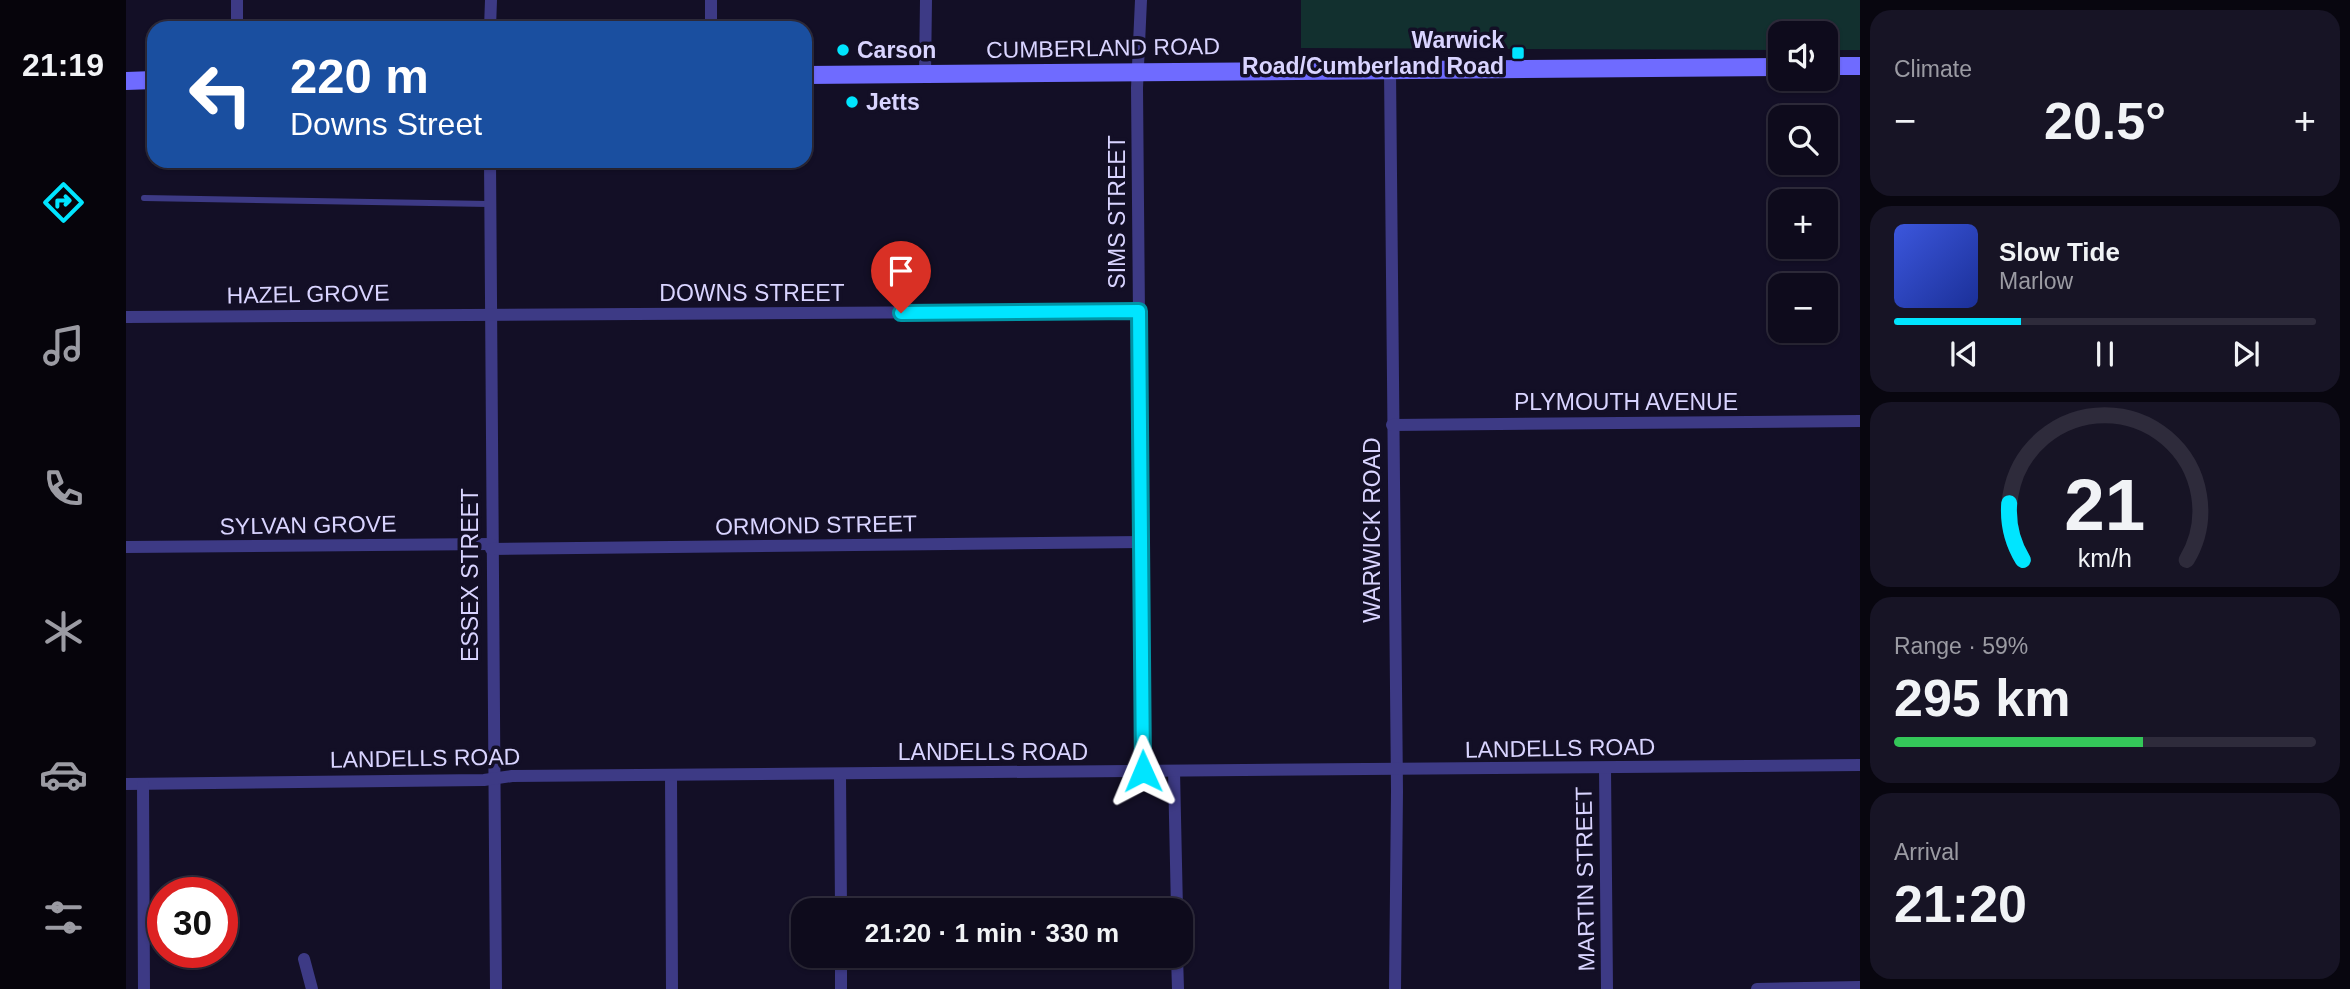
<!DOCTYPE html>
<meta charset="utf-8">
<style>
body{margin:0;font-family:Helvetica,sans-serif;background:#171425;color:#f1f3f6;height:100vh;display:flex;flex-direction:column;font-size:26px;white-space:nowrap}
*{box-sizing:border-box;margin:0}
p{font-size:23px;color:#9b9ba3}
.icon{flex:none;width:38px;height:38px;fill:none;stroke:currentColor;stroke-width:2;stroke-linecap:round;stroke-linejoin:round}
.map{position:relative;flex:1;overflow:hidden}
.drawer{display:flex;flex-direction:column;gap:10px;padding:10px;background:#08060f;width:490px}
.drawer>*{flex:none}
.banner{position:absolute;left:21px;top:21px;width:665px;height:147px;border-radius:21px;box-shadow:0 2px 5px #0004,0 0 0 2px #2e2b3b;background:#1a4fa0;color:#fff;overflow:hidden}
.tools{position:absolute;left:1642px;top:21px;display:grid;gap:14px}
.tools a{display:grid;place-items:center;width:70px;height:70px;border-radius:14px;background:#0e0b1c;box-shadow:0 2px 5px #0004,0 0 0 2px #2e2b3b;font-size:35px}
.speed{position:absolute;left:21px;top:877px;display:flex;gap:14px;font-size:35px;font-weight:700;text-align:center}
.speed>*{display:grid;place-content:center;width:91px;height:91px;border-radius:50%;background:#0e0b1c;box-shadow:0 2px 5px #0004,0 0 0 2px #2e2b3b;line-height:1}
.speed .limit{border:10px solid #d22;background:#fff;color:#111}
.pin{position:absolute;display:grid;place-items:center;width:60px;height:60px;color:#fff;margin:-72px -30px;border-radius:50% 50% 50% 0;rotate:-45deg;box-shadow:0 0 7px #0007}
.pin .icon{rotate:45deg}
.me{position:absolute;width:77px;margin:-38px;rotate:359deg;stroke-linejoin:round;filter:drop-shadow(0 0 5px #0008)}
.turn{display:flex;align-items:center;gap:24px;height:147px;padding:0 28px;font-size:32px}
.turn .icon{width:91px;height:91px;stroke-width:2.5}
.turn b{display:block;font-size:49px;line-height:60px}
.big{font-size:52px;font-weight:600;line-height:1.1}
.drawer .card{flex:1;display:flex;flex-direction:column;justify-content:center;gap:10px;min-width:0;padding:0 24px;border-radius:21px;background:#171425}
.drawer .dial{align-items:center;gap:0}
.dial svg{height:182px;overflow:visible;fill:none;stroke:#2e2b3b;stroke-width:7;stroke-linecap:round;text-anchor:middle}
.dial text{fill:#f1f3f6;stroke:none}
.song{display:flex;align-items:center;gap:21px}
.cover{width:84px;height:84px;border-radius:10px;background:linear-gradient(135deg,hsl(230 70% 55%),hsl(230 70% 35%))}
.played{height:7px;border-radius:4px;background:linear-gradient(90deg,#00e5ff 30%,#2e2b3b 30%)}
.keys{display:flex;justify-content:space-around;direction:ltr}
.heat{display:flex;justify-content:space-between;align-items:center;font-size:38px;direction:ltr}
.charge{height:10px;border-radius:5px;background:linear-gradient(90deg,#34c759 59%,#2e2b3b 0)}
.trip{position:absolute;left:665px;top:898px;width:402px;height:70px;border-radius:21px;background:#0e0b1c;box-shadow:0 2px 5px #0004,0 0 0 2px #2e2b3b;font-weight:600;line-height:70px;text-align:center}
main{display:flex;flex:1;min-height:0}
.tab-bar{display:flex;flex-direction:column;width:126px;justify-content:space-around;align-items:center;background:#06040b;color:#9b9ba3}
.tab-bar .icon{width:49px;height:49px}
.tab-bar .selected{color:#00e5ff}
.tab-bar b{font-size:32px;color:#f1f3f6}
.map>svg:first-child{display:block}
.green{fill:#12302f}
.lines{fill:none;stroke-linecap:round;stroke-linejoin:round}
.lane{stroke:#3d3a85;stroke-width:6}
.street{stroke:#3d3a85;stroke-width:12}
.secondary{stroke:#6f6bff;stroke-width:18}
.route-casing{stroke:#0095a6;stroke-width:18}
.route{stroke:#00e5ff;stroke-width:12}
.poi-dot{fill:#00e5ff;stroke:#130f26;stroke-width:2.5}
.labels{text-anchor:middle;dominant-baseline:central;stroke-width:7;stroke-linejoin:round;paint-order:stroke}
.poi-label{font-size:23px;font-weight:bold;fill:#d9d4ff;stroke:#130f26;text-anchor:start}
.street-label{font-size:23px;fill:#d9d4ff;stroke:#130f26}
</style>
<main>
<nav class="tab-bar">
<b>21:19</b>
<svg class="icon selected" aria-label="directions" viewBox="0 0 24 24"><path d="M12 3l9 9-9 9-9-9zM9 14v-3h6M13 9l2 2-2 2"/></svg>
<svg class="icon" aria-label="music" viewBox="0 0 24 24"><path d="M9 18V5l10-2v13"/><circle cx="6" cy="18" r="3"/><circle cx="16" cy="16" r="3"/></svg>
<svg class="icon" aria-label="phone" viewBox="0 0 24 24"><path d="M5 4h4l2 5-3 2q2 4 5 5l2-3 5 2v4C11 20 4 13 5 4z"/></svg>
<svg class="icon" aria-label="climate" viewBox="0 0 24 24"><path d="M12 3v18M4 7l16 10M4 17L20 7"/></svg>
<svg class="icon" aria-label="car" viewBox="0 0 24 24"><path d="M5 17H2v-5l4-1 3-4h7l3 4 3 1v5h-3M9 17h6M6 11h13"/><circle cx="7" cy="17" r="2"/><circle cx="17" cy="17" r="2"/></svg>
<svg class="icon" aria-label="filters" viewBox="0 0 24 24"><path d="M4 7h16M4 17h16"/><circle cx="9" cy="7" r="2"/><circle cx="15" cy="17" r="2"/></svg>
</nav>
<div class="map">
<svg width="1734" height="989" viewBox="0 0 1734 989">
<rect width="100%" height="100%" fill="#130f26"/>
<polygon class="green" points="1175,0 1734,0 1734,50 1699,50 1699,33 1654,33 1654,50 1175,48"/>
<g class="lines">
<polyline class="lane" points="18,198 363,204"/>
<g class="street">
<polyline points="1015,0 1011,88 1017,771"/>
<polyline points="111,28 111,0"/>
<polyline points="364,28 365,0"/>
<polyline points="585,28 585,0"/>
<polyline points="1264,70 1271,791 1269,989"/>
<polyline points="799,75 800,0"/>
<polyline points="364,161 370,989"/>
<polyline points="0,317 1013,311"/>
<polyline points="1266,425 1734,421"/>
<polyline points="0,547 365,544"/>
<polyline points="365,549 1016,542"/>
<polyline points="1479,768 1481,989"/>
<polyline points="1048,771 1051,910"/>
<polyline points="714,774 715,910"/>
<polyline points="545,775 546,989"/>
<polyline points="0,784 358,780 386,776 1734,765"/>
<polyline points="17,784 18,989"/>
<polyline points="715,956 715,989"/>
<polyline points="1051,956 1052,989"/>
<polyline points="178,959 186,989"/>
<polyline points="1631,989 1734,987"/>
</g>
<g class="secondary">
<polyline points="1699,66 1734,66"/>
<polyline points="679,75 1654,67"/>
<polyline points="0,81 28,80"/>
</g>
</g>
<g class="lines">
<defs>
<polyline id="route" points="775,313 1013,311 1017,771"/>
</defs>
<use href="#route" class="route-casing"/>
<use href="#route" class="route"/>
</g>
<g class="poi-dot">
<circle cx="717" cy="50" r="7"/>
<rect x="1385" y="46" width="14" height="14" rx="3.5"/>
<circle cx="726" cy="102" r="7"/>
</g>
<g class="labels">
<g class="poi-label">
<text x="1378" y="40" text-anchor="end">Warwick<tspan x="1378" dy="26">Road/Cumberland Road</tspan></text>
<text x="731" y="50">Carson</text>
<text x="740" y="102">Jetts</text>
</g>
<g class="street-label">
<text transform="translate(977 48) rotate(-1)">CUMBERLAND ROAD</text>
<text transform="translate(991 212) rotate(-90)">SIMS STREET</text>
<text x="626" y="293">DOWNS STREET</text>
<text transform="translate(182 294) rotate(-1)">HAZEL GROVE</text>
<text x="1500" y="402">PLYMOUTH AVENUE</text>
<text transform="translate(182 525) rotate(-1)">SYLVAN GROVE</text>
<text transform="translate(690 525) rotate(-1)">ORMOND STREET</text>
<text transform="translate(1246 530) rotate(-90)">WARWICK ROAD</text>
<text transform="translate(344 575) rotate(-90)">ESSEX STREET</text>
<text transform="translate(1434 748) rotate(-1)">LANDELLS ROAD</text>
<text x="867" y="752">LANDELLS ROAD</text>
<text transform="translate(299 758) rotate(-1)">LANDELLS ROAD</text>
<text transform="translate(1459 879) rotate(-91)">MARTIN STREET</text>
</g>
</g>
</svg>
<div class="tools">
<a><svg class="icon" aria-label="sound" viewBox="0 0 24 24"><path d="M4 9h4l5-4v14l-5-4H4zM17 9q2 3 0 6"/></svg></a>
<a><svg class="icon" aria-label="search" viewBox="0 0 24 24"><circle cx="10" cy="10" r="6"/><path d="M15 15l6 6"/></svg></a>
<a>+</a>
<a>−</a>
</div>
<div class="speed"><div class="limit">30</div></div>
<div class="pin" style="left:775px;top:313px;background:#d93025"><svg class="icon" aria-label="arrive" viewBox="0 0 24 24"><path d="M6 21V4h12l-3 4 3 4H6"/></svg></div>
<svg class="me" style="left:1017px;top:771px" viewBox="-20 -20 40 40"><path d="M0-17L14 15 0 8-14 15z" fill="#00e5ff" stroke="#fff" stroke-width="4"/></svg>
<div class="trip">21:20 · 1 min · 330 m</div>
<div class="banner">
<div class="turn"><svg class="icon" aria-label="left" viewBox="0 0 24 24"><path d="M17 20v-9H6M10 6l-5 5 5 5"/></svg><div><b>220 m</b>Downs Street</div></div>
</div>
</div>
<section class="drawer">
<div class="card"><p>Climate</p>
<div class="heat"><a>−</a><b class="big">20.5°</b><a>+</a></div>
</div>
<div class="card">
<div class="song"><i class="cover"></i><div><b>Slow Tide</b><p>Marlow</p></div></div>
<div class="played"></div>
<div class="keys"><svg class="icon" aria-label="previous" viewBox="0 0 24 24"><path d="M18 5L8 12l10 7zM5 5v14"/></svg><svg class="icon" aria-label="pause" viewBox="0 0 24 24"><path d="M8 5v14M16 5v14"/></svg><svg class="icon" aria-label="next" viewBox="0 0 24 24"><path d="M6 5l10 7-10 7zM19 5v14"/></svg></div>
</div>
<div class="card dial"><svg viewBox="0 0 100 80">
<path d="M14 69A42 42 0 1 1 86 69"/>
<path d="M14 69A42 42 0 0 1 8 44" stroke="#00e5ff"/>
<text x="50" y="56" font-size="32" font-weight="700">21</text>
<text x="50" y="72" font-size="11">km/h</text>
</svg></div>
<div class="card"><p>Range · 59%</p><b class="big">295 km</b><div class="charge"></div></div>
<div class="card"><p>Arrival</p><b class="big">21:20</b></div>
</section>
</main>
